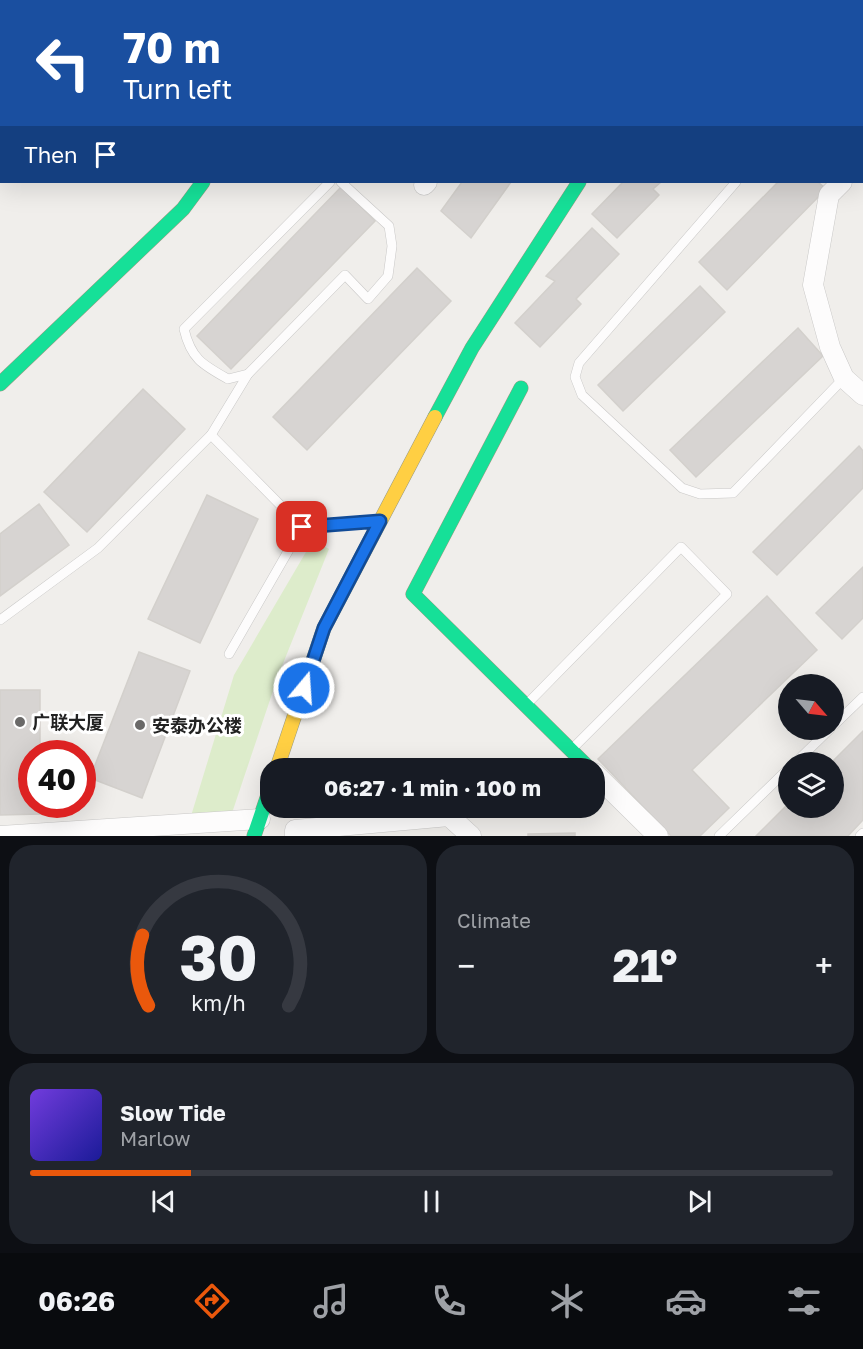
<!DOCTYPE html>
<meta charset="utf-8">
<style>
body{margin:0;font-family:"Golos Text","Noto Sans SC",sans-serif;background:#20242c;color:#f1f3f6;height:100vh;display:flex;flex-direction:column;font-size:22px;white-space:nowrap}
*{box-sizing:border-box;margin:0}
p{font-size:20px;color:#9ea1a6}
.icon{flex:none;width:33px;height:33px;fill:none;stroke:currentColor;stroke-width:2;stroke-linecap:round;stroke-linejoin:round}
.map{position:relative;height:836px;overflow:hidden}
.drawer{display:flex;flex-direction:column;gap:9px;padding:9px;background:#0d0f14;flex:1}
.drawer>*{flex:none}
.hud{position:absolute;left:0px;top:0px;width:864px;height:183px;box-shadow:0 6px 24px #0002;background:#1a4fa0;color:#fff;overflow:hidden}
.needle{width:39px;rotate:118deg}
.tools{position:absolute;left:778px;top:674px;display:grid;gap:12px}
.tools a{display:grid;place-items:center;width:66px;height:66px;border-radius:50%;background:#171b24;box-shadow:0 6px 24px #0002;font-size:30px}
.speed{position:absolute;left:18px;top:740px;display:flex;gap:12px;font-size:30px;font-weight:700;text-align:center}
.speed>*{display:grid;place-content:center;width:78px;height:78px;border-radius:50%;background:#171b24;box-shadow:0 6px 24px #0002;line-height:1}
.speed .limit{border:9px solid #d22;background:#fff;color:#111}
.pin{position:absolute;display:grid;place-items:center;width:51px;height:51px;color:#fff;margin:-26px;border-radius:12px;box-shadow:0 3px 9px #0006}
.me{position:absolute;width:66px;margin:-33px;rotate:18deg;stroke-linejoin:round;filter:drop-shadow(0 0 4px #0008)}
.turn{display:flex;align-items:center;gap:21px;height:126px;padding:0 24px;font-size:27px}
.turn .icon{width:78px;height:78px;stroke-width:2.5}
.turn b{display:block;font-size:42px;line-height:51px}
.then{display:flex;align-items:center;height:57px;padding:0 24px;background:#0003;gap:12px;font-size:22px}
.big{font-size:45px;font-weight:700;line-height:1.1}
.drawer .tile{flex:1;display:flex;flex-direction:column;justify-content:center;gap:9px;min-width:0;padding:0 21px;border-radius:24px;background:#20242c}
.drawer .dial{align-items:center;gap:0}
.dial svg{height:156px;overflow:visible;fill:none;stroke:#363941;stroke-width:7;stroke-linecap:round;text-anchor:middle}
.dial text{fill:#f1f3f6;stroke:none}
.song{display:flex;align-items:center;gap:18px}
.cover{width:72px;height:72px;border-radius:9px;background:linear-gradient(135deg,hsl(260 70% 55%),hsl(240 70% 35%))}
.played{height:6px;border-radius:3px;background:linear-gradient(90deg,#ea580c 20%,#363941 20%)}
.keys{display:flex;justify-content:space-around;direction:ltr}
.heat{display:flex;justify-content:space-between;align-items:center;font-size:33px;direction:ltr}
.drawer .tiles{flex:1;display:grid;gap:9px;grid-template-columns:1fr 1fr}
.tile:last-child{grid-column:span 2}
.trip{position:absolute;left:260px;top:758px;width:345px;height:60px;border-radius:24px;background:#171b24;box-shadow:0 6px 24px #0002;font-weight:700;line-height:60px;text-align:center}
.menu{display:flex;height:96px;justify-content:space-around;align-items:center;background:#090b0e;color:#9ea1a6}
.menu .icon{width:42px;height:42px}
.menu .selected{color:#ea580c}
.menu b{font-size:27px;color:#f1f3f6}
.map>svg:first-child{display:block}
.grass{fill:#ddeccb}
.forest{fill:#cbdec1}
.building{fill:#d7d4d2;stroke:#d3d0cc;stroke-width:1.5}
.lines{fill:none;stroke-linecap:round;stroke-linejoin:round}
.lane-casing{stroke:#c9c8c7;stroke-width:10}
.street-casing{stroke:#c9c8c7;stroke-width:21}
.fast-casing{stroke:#999a82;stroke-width:15}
.slow-casing{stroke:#999a82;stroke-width:15}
.lane{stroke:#fdfcfc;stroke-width:9}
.street{stroke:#fdfcfc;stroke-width:20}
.fast{stroke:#16e098;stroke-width:14}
.slow{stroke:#ffcf43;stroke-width:14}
.route-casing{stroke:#114b97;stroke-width:15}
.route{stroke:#1a73e8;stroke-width:10}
.poi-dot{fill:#6a6968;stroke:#fff;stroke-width:2}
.labels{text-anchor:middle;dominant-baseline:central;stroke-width:6;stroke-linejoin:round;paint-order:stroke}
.poi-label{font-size:18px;font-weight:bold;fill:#222;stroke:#fff;text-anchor:start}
</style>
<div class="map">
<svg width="863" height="836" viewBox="0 0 863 836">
<rect width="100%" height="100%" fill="#f0eeeb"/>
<polygon class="grass" points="313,540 329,549 278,676 232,813 191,816 234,675"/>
<polygon class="forest" points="0,0 222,0 2,2 0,180"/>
<g class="building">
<polygon points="459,0 528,0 457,2"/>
<polygon points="597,0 645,0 596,2"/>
<polygon points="769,0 808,0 767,2"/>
<polygon points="462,182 511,182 471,238 441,211"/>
<polygon points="623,182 661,182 653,189 659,195 617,238 592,214"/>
<polygon points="778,182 818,182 826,189 727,290 699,262"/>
<polygon points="341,187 375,221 231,369 197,336"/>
<polygon points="592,228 619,254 576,299 581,304 540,347 515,323 555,281 546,276"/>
<polygon points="417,268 451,301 307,450 273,417"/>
<polygon points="700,286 725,312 623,411 598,385"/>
<polygon points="798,328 823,356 696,477 670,450"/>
<polygon points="143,389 185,429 87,532 44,492"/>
<polygon points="859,446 863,451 863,488 777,575 753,552"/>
<polygon points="207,495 258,519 200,643 148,619"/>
<polygon points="39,504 69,545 0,596 0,534"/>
<polygon points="863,567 863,618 842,639 816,613"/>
<polygon points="767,596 817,650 692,770 729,808 700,836 671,836 598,759"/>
<polygon points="139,652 190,671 142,798 90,778"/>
<polygon points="0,690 40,690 40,753 32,753 32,804 40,804 40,814 0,815"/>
<polygon points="863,731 863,820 848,836 756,836 789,803 789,807 834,807 834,762 832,762"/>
<polygon points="575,833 575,836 528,836 528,834"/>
</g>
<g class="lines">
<defs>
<g id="lane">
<polyline points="835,2 836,0"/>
<polyline points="736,182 579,363 575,377 582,395 682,488 700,494 733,493 844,378"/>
<path d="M248,374l-20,5c-25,-14 -37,-20 -44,-50l146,-147"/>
<polyline points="211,435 248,374 345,275 368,299 388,276 392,246 389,226 341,182"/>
<polyline points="0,620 98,548 211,435 302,527 375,521"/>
<polyline points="229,654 302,527"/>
<polyline points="527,704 681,547 727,594 573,748"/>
<polyline points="834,725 863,697"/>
<polyline points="796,762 830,729"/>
<polyline points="719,836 789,768"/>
<polyline points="860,836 863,833"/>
</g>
<g id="street">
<polyline points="569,2 570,0"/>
<polyline points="862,160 863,159"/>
<polyline points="842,182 829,195 813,285 830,347 844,378 863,395"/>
<polyline points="424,185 427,182"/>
<polyline points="594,773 658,836"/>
<polyline points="0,836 260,819"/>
<polyline points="295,836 295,830 449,816 471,836"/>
</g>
<g id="fast">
<polyline points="716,2 718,0"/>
<polyline points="0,384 183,209 203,182"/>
<polyline points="521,388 413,594 589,768"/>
<polyline points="435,417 472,348 579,182"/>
<polyline points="254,836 270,789"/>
</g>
<polyline id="slow" points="277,768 324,628 435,417"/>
</defs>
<use href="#lane" class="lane-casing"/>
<use href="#street" class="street-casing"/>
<use href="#fast" class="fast-casing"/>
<use href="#slow" class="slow-casing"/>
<use href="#lane" class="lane"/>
<use href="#street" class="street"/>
<use href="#fast" class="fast"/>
<use href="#slow" class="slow"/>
</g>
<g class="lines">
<defs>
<polyline id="route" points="302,527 380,521 324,628 304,688"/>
</defs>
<use href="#route" class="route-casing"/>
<use href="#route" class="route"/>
</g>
<g class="poi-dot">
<circle cx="20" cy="722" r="6"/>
<circle cx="140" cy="725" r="6"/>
</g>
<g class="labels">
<g class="poi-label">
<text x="32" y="722">广联大厦</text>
<text x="152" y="725">安泰办公楼</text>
</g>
</g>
</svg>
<div class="tools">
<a><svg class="needle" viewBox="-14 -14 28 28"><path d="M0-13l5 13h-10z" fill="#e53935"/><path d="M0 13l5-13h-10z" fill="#9ea1a6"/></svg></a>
<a><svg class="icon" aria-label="layers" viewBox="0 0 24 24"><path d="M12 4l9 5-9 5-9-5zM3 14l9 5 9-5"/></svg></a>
</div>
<div class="speed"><div class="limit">40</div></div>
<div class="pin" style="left:302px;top:527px;background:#d93025"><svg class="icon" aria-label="arrive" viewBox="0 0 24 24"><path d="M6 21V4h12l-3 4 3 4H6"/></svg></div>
<svg class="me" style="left:304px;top:688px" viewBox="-20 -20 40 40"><circle r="17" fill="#1a73e8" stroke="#fff" stroke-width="3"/><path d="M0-11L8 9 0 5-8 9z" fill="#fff"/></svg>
<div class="trip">06:27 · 1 min · 100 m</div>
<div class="hud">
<div class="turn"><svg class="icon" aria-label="left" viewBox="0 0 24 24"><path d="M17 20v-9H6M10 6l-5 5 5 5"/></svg><div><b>70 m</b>Turn left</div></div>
<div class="then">Then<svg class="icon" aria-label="arrive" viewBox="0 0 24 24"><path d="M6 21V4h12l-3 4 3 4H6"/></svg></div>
</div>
</div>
<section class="drawer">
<div class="tiles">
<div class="tile dial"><svg viewBox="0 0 100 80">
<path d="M14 69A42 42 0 1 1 86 69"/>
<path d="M14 69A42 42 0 0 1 11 33" stroke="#ea580c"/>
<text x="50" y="56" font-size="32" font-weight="700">30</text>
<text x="50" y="72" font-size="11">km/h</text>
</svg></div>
<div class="tile"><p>Climate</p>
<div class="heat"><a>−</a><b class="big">21°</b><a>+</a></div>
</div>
<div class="tile">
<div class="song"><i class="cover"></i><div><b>Slow Tide</b><p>Marlow</p></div></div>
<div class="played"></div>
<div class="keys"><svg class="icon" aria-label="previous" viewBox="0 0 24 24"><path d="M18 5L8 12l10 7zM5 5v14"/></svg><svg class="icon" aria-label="pause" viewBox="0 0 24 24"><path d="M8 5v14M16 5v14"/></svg><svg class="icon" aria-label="next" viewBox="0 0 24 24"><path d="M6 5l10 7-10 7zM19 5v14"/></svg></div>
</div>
</div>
</section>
<nav class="menu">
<b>06:26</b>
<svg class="icon selected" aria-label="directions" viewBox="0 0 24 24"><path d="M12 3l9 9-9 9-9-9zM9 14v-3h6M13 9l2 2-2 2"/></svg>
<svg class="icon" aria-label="music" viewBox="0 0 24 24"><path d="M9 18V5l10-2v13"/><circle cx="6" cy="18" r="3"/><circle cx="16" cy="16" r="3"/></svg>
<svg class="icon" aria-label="phone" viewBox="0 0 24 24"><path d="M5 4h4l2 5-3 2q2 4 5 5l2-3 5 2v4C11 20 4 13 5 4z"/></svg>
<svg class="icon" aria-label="climate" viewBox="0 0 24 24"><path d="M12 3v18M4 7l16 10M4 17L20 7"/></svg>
<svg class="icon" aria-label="car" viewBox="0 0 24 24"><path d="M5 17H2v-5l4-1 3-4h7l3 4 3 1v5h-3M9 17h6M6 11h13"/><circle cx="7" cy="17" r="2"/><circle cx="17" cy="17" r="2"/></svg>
<svg class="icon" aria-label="filters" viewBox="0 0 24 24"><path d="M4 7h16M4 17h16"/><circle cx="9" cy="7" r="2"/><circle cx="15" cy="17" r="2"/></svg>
</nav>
